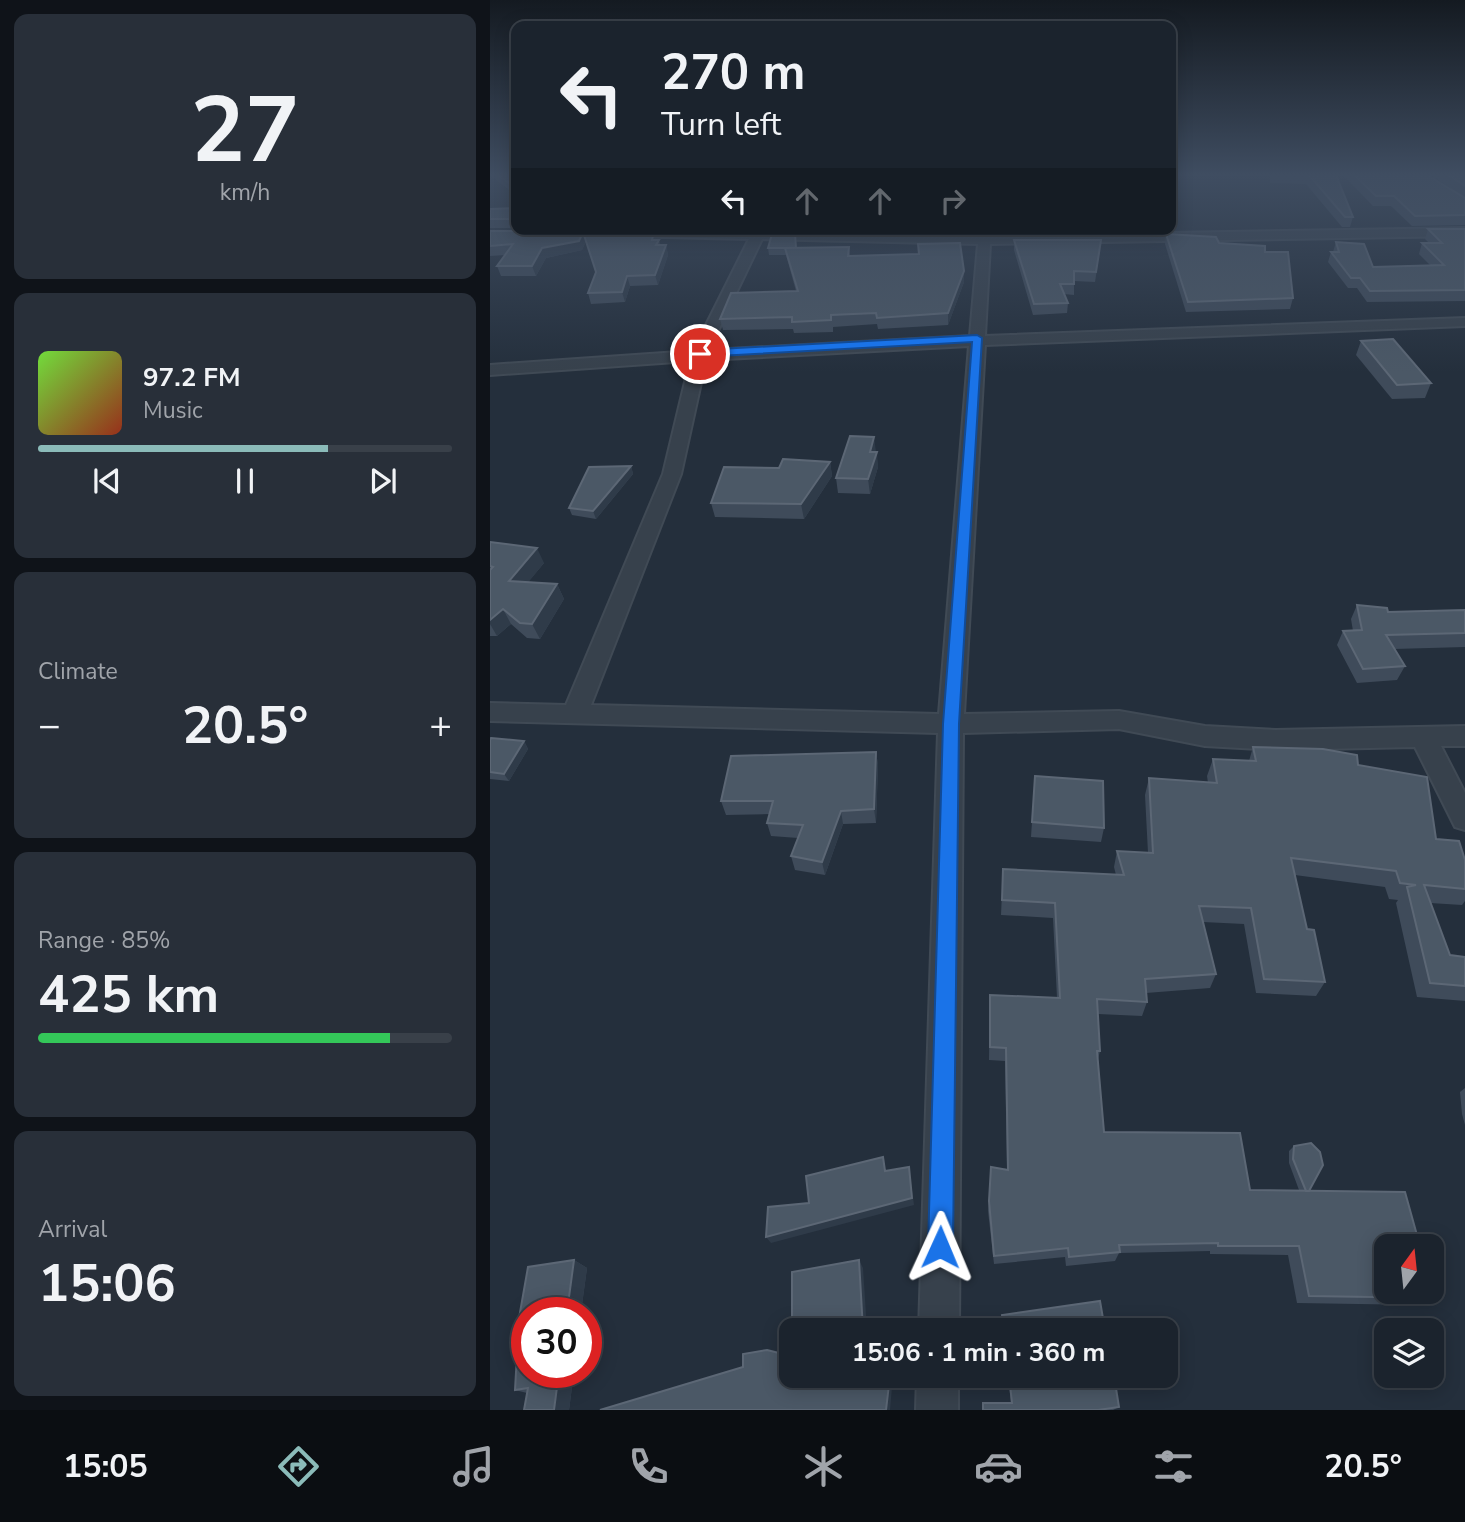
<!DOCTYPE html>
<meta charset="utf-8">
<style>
body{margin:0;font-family:"Nunito Sans",sans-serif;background:#282f39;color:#f1f3f6;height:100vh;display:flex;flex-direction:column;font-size:26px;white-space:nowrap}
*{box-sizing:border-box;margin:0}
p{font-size:23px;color:#a0a4aa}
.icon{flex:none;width:38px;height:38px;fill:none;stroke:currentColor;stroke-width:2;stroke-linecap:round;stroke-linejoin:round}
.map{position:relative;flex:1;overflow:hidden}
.drawer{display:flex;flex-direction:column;gap:14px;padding:14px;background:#0f1319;width:490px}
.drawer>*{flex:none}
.banner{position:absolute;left:21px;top:21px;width:665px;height:214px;border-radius:14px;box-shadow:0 4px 18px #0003,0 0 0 2px #394049;background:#1b232d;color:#f1f3f6;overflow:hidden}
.needle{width:46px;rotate:15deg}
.fabs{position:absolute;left:884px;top:1234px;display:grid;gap:14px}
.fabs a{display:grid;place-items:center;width:70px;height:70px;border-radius:14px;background:#1b232d;box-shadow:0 4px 18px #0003,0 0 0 2px #394049;font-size:35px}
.speed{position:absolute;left:21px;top:1297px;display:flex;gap:14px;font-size:35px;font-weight:700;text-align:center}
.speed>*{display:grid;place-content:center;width:91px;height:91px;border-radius:50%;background:#1b232d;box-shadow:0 4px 18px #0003,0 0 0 2px #394049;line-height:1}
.speed .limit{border:10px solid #d22;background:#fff;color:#111}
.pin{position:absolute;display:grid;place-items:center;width:60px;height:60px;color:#fff;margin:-30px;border:4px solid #fff;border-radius:50%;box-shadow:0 2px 7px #0007}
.me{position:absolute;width:77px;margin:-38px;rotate:1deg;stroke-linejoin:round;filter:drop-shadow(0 0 5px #0008)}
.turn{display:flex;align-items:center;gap:24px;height:147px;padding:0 35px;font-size:32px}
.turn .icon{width:91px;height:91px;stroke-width:2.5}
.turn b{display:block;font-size:49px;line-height:60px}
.lanes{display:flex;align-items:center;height:66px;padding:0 35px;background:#0003;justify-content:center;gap:35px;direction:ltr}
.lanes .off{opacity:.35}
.big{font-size:52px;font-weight:700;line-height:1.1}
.drawer .card{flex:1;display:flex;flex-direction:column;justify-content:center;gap:10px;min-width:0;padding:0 24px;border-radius:14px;background:#282f39}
.drawer .dial{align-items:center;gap:0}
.dial b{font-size:91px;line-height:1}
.song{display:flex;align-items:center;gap:21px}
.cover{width:84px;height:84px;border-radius:10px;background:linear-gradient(135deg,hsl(100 70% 55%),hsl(10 70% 35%))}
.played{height:7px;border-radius:4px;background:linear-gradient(90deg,#8bbbb9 70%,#394049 70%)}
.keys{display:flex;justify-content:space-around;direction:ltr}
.heat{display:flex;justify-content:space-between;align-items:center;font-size:38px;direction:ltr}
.charge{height:10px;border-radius:5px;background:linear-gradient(90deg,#34c759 85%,#394049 0)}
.trip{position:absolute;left:289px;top:1318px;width:399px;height:70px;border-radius:14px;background:#1b232d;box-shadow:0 4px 18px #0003,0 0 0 2px #394049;font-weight:700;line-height:70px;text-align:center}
.dock{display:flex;height:112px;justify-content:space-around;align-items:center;background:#0b0e12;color:#a0a4aa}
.dock .icon{width:49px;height:49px}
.dock .active{color:#8bbbb9}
.dock b{font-size:32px;color:#f1f3f6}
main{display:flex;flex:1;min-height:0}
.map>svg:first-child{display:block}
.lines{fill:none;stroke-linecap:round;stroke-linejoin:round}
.minor-casing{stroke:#404a55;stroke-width:4}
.minor{fill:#37414c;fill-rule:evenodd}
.wall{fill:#3f4b5a}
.shaded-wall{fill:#2f3b49}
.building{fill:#4b5866;stroke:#5c6775;stroke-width:2}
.route{fill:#1a73e8;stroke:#114b97;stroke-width:2}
</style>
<main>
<section class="drawer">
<div class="card dial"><b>27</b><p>km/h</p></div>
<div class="card">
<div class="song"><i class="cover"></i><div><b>97.2 FM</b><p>Music</p></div></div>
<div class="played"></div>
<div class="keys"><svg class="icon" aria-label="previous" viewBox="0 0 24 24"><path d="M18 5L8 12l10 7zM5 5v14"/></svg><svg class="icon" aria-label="pause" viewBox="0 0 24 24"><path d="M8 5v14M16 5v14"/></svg><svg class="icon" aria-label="next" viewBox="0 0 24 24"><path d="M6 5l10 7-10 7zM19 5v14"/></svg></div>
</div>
<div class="card"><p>Climate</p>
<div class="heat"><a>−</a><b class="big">20.5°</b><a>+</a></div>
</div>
<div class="card"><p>Range · 85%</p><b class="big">425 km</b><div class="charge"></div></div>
<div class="card"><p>Arrival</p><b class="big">15:06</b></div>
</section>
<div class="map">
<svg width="975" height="1410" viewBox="0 0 975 1410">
<rect width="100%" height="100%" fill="#242f3c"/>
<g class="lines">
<defs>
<g id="minor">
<path d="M975,228v8l-475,8 -5,92 480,-18v8l-480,19 -21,369 155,-3 86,15 71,4 189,-4v20h-24l24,47v37l-10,-3 -40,-80 -139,3 -71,-4 -86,-17 -156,4 -4,597h-40l19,-597 -448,-12v-18l76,2 97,-231 27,-113 -200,14v-10l203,-14 56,-112 -129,-3 -6,-4 2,-3h150l212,7 1,-7h12v7zM272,239l216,5 -8,92 -261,14zM479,346l-30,368 -348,-9 90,-231 25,-114z"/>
<polygon points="427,1376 468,1376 468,1410 426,1410"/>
</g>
</defs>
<use href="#minor" class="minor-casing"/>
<use href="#minor" class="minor"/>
</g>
<g class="wall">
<polygon points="0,175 26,175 26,195"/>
<polygon points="780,175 846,175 863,217 860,227 852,227 816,184 780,183"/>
<polygon points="853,175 937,175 975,198 975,225 922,226 901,206 883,206"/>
<polygon points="941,175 975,175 975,198"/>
<polygon points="26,208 26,228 0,228 0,209"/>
<polygon points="938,229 975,229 975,301 877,302 867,288 858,288 838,262 841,252 843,252 846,242 883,267 940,265 929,254 932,243 939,243 935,239"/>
<polygon points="0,231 169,240 170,245 176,245 178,255 168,285 140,286 135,302 101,304 98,293 106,272 96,241 92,250 56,258 46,276 11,276 7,266 15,255 0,256"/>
<polygon points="676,234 775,252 803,298 800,309 696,312 675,244"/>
<polygon points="524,240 610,250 605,282 584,281 584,295 574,294 578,303 577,313 543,315 524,250"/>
<polygon points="359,247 360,256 474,271 474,282 458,325 388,329 387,324 343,327 343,332 304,333 303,329 233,330 230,319 306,291 296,255 279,255 278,248"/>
<polygon points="871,341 941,383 935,398 902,399 866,355"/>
<polygon points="386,452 388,467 380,494 348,493 346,478"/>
<polygon points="340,462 342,476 314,519 225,517 221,503 289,468"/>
<polygon points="141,466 143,474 106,519 82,515 79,508"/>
<polygon points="0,542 54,563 38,582 67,584 74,599 50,639 37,638 21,624 7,636 0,636"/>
<polygon points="867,605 898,612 975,610 975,647 904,649 915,666 907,680 867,683 847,645 853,631 863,631 861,619"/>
<polygon points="0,740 34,741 38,749 19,781 0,779"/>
<polygon points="763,747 868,765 946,839 975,860 975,901 972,905 940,903 960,955 975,957 975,1001 927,997 906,903 908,900 899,899 895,887 805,875 817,929 835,982 826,996 766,993 754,924 713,922 726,974 720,988 656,993 657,1002 652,1016 608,1014 610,1051 608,1059 614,1132 760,1190 809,1190 799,1163 799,1151 804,1146 819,1191 945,1298 929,1305 807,1303 798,1255 720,1254 720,1251 629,1253 625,1261 576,1266 575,1257 504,1264 498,1211 501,1167 517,1169 515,1061 499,1060 500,995 567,998 563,918 511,915 513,869 626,875 624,867 627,851 658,853 655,795 659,778 718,783 717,776 723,759 759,761"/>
<polygon points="386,752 388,765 386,823 353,824 335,875 305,870 301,856 308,838 281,836 277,823 280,814 236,815 231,801"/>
<polygon points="545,776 614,828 611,842 541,837"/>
<polygon points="975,1088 975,1125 972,1114 970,1092"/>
<polygon points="84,1260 97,1268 91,1312 37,1312 37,1372 84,1372 79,1410 34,1410 37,1393 25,1390 29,1318 38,1267"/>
<polygon points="518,1376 624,1376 629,1407 623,1410 493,1410 521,1403"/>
</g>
<g class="shaded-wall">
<polygon points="93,232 96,241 92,250 56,258 46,276 42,266 52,248"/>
<polygon points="176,245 178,255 168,285 165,275"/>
<polygon points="474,271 474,282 458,325 458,313"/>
<polygon points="137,276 140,286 135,302 132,292"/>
<polygon points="384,437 386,452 380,452"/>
<polygon points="387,452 388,467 380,494 378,479"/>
<polygon points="340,462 342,476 314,519 311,504"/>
<polygon points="141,466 143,474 106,519 103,511"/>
<polygon points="47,548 54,563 27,596 19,581"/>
<polygon points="67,584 74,599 50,639 42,624"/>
<polygon points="13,609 21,624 7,636 0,624 0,620"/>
<polygon points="34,741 38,749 19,781 14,774"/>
<polygon points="386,752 388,765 386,823 384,809"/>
<polygon points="351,811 353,824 335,875 332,862"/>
<polygon points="419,1167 424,1205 281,1243 276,1237"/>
<polygon points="84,1260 97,1268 91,1312 77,1312"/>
<polygon points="369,1260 373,1268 377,1330 373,1330"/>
<polygon points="69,1372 84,1372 79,1410 64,1410"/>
<polygon points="400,1376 403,1376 400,1410 396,1410"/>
</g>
<g class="building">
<polygon points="8,175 26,175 26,188"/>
<polygon points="819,175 846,175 863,217 855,217"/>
<polygon points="864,175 937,175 975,198 975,215 925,216 904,196 886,196"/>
<polygon points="959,175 975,175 975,186"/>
<polygon points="26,208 26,219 0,219 0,209"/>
<polygon points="938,229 975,229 975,290 880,291 870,278 861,278 841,252 849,252 846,242 874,244 883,267 954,265 932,243 952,243"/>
<polygon points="0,231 164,231 162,240 169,240 166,245 176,245 165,275 137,276 132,292 98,293 106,272 93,232 89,241 52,248 42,266 7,266 23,244 0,246"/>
<polygon points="282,234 305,234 306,248 278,248"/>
<polygon points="676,234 726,237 729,243 775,246 775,252 798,252 803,298 698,302"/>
<polygon points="524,240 611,240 606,272 584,271 584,284 570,284 578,303 544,304"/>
<polygon points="470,243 474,271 458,313 387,318 386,313 341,315 341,320 302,322 302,317 230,319 241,293 308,291 295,248 359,247 358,256 429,254 428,244"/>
<polygon points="903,339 941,383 907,385 871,341"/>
<polygon points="360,436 384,437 380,452 387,452 378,479 346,478"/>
<polygon points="293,459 340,462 311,504 221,503 234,467 289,468"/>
<polygon points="141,466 103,511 79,508 99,467"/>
<polygon points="0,542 47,548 19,581 67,584 42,624 30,623 13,609 0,620 0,570 3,567 0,566"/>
<polygon points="867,605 897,608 898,612 975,610 975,633 896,635 915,666 873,669 853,631 872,630"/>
<polygon points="1,738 34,741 14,774 0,772 0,740"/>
<polygon points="763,747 833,749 867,755 868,765 937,777 946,839 969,841 975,860 975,889 934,885 960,955 975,957 975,986 940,983 917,887 926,885 910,883 906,871 801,858 817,929 824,930 835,982 774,979 761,908 709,906 726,974 655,979 657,1002 607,999 610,1051 607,1051 614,1132 750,1133 760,1190 915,1192 930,1246 896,1246 896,1292 942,1292 942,1287 945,1298 819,1296 809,1246 728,1246 728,1243 629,1245 630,1252 579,1257 578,1248 504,1256 499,1201 501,1167 518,1170 516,1048 500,1047 500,995 570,998 565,903 512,900 513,869 634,875 627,851 663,853 659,778 727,783 723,759 766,761"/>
<polygon points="386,752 384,809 351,811 332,862 301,856 313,825 277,823 283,801 231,801 241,756"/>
<polygon points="545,776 613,781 614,828 542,822"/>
<polygon points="821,1143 830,1152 833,1165 819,1191 816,1191 803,1159 804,1146"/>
<polygon points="393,1157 395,1171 419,1167 422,1198 276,1237 278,1207 319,1203 316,1176"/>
<polygon points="84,1260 77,1312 37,1312 37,1372 69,1372 64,1410 34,1410 38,1388 25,1390 29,1318 38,1267"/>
<polygon points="369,1260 373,1330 302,1330 302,1272"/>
<polygon points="610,1301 615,1330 514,1330 512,1315"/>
<polygon points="277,1350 301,1356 301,1376 400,1376 396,1410 110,1410 253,1367 253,1354"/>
<polygon points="519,1376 624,1376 629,1407 608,1410 493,1410 493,1403 522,1403"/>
</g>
<linearGradient id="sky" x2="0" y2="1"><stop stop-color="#141a21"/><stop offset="0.47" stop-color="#3f4d61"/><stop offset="1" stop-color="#3f4d61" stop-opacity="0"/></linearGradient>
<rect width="975" height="372" fill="url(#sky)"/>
<polygon class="route" points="487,335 492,338 469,724 463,1247 459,1256 450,1260 442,1256 438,1247 453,724 482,342 210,357 205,354 210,350"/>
</svg>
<div class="fabs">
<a><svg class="needle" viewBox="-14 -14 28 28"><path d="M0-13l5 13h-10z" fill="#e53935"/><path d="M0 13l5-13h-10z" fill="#a0a4aa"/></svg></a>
<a><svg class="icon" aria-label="layers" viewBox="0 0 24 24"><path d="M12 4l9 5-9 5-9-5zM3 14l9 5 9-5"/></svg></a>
</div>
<div class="speed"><div class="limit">30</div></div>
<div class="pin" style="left:210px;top:354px;background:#d93025"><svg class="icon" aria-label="arrive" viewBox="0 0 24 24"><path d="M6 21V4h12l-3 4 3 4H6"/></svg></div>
<svg class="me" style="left:450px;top:1247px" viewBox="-20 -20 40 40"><path d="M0-17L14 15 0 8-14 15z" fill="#1a73e8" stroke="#fff" stroke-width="4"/></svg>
<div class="trip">15:06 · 1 min · 360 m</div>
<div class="banner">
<div class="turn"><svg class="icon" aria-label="left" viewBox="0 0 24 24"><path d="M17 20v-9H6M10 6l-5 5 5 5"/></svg><div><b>270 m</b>Turn left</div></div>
<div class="lanes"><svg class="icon" aria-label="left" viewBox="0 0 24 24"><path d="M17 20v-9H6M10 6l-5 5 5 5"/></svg><svg class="icon off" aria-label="ahead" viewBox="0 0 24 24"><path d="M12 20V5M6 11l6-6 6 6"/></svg><svg class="icon off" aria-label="ahead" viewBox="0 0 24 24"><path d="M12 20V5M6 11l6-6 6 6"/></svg><svg class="icon off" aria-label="right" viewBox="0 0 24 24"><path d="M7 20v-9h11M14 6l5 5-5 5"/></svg></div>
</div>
</div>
</main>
<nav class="dock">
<b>15:05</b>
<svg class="icon active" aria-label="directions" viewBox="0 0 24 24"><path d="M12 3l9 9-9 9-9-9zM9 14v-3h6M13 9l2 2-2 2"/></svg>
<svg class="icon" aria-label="music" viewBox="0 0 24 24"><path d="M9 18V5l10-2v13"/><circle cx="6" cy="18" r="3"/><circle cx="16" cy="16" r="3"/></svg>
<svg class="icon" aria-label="phone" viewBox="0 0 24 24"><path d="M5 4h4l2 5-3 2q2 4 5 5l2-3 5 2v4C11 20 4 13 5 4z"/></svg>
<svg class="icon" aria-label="climate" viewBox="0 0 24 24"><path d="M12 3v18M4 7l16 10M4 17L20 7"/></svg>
<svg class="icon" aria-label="car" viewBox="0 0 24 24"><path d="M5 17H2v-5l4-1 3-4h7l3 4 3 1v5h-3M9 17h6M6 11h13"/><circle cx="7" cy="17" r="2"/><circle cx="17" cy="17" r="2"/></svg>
<svg class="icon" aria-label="filters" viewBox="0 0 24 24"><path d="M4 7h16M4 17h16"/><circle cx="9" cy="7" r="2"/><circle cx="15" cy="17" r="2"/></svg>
<b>20.5°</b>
</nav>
